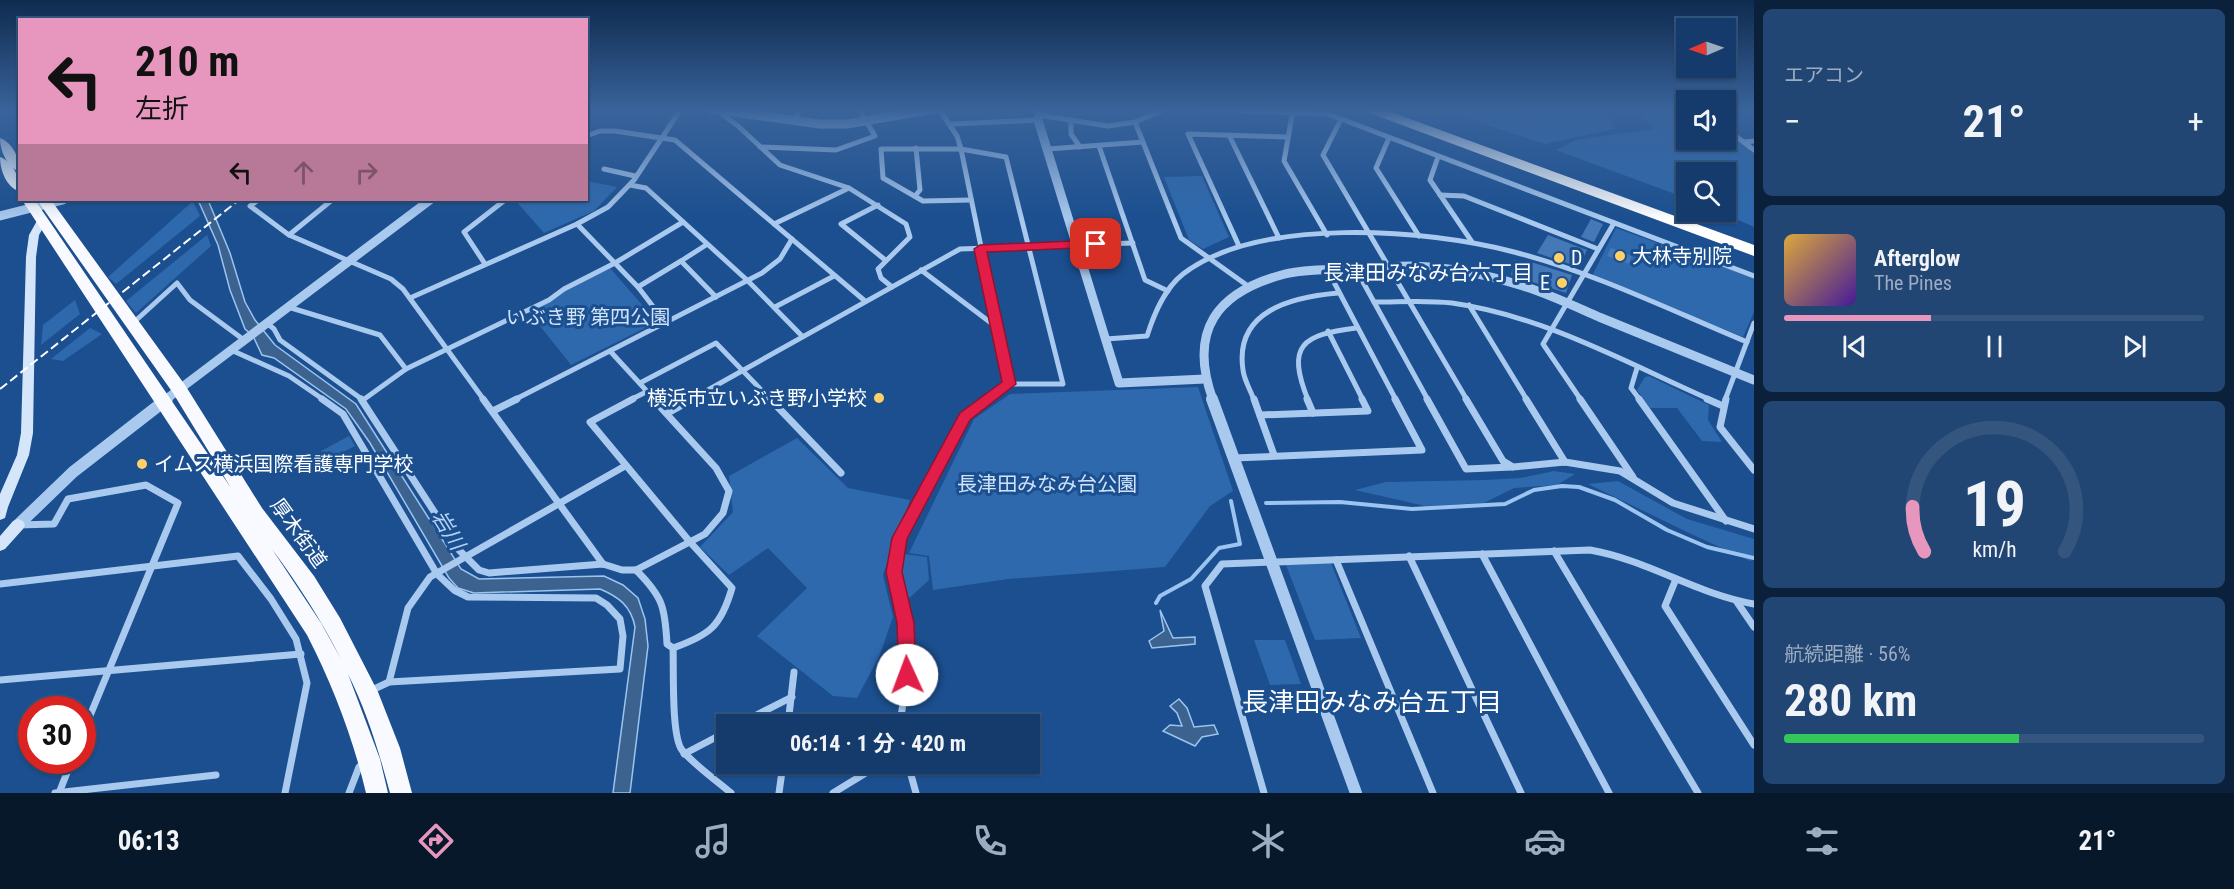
<!DOCTYPE html>
<html lang="ja">
<meta charset="utf-8">
<style>
body{margin:0;font-family:"Roboto Condensed","Noto Sans JP",sans-serif;background:#214673;color:#f1f3f6;height:100vh;display:flex;flex-direction:column;font-size:22px;white-space:nowrap}
*{box-sizing:border-box;margin:0}
p{font-size:20px;color:#9dadc1}
.icon{flex:none;width:33px;height:33px;fill:none;stroke:currentColor;stroke-width:2;stroke-linecap:round;stroke-linejoin:round}
.map{position:relative;flex:1;overflow:hidden}
.sheet{display:flex;flex-direction:column;gap:9px;padding:9px;background:#0b203b;width:480px}
.sheet>*{flex:none}
.top-card{position:absolute;left:18px;top:18px;width:570px;height:183px;border-radius:0px;box-shadow:0 2px 4px #0004,0 0 0 2px #33557e;background:#e797bd;color:#111;overflow:hidden}
.needle{width:39px;rotate:268deg}
.buttons{position:absolute;left:1676px;top:18px;display:grid;gap:12px}
.buttons a{display:grid;place-items:center;width:60px;height:60px;border-radius:0px;background:#143b6b;box-shadow:0 2px 4px #0004,0 0 0 2px #33557e;font-size:30px}
.speed{position:absolute;left:18px;top:696px;display:flex;gap:12px;font-size:30px;font-weight:700;text-align:center}
.speed>*{display:grid;place-content:center;width:78px;height:78px;border-radius:50%;background:#143b6b;box-shadow:0 2px 4px #0004,0 0 0 2px #33557e;line-height:1}
.speed .limit{border:9px solid #d22;background:#fff;color:#111}
.pin{position:absolute;display:grid;place-items:center;width:51px;height:51px;color:#fff;margin:-26px;border-radius:12px;box-shadow:0 3px 9px #0006}
.me{position:absolute;width:66px;margin:-33px;rotate:358deg;stroke-linejoin:round;filter:drop-shadow(0 0 4px #0008)}
.turn{display:flex;align-items:center;gap:21px;height:126px;padding:0 18px;font-size:27px}
.turn .icon{width:78px;height:78px;stroke-width:2.5}
.turn b{display:block;font-size:42px;line-height:51px}
.lanes{display:flex;align-items:center;height:57px;padding:0 18px;background:#0003;justify-content:center;gap:30px;direction:ltr}
.lanes .off{opacity:.35}
.big{font-size:45px;font-weight:700;line-height:1.1}
.sheet .card{flex:1;display:flex;flex-direction:column;justify-content:center;gap:9px;min-width:0;padding:0 21px;border-radius:9px;background:#214673}
.sheet .dial{align-items:center;gap:0}
.dial svg{height:156px;overflow:visible;fill:none;stroke:#33557e;stroke-width:7;stroke-linecap:round;text-anchor:middle}
.dial text{fill:#f1f3f6;stroke:none}
.song{display:flex;align-items:center;gap:18px}
.cover{width:72px;height:72px;border-radius:9px;background:linear-gradient(135deg,hsl(40 70% 55%),hsl(260 70% 35%))}
.played{height:6px;border-radius:3px;background:linear-gradient(90deg,#e797bd 35%,#33557e 35%)}
.keys{display:flex;justify-content:space-around;direction:ltr}
.heat{display:flex;justify-content:space-between;align-items:center;font-size:33px;direction:ltr}
.charge{height:9px;border-radius:4px;background:linear-gradient(90deg,#34c759 56%,#33557e 0)}
.trip{position:absolute;left:716px;top:714px;width:324px;height:60px;border-radius:0px;background:#143b6b;box-shadow:0 2px 4px #0004,0 0 0 2px #33557e;font-weight:700;line-height:60px;text-align:center}
.tabs{display:flex;height:96px;justify-content:space-around;align-items:center;background:#08182b;color:#9dadc1}
.tabs .icon{width:42px;height:42px}
.tabs .active{color:#e797bd}
.tabs b{font-size:27px;color:#f1f3f6}
main{display:flex;flex:1;min-height:0}
.map>svg:first-child{display:block}
.green{fill:#2e69ad}
.water{fill:#3c6290;stroke:#9cc4f0;stroke-width:1.5}
.lines{fill:none;stroke-linecap:round;stroke-linejoin:round}
.stream{stroke:#9cc4f0;stroke-width:4}
.building{fill:#4478b7}
.minor-far1{stroke:#a9c9ee;stroke-width:5}
.minor{stroke:#a9c9ee;stroke-width:7}
.tertiary-far1{stroke:#a9c9ee;stroke-width:9}
.tertiary{stroke:#a9c9ee;stroke-width:12}
.secondary{fill:#d6e6fa;fill-rule:evenodd}
.trunk{fill:#f8faff;fill-rule:evenodd}
.motorway{fill:#fff;fill-rule:evenodd}
.rail{stroke:#fff;stroke-width:2;stroke-dasharray:9 4;stroke-linecap:butt}
.route{fill:#e11d48;stroke:#92132f;stroke-width:1.5}
.poi-dot{fill:#ffd166;stroke:#1b4f8f;stroke-width:2}
.labels{text-anchor:middle;dominant-baseline:central;stroke-width:6;stroke-linejoin:round;paint-order:stroke}
.poi-label{font-size:20px;fill:#fff;stroke:#1b4f8f;text-anchor:start}
.park-label{font-size:20px;fill:#cfe3fa;stroke:#1b4f8f}
.street-label{font-size:20px;fill:#fff;stroke:#1b4f8f}
.neighbourhood-label{font-size:21px;fill:#fff;stroke:#1b4f8f}
.water-label{font-size:21px;font-style:italic;fill:#b5d3f5;stroke:#1b4f8f}
.near-neighbourhood-label{font-size:26px;fill:#fff;stroke:#1b4f8f}
</style>
<main>
<div class="map">
<svg width="1754" height="793" viewBox="0 0 1754 793">
<rect width="100%" height="100%" fill="#1b4f8f"/>
<g class="green">
<polygon points="1462,109 1585,109 1610,118 1614,129 1545,144 1448,112"/>
<polygon points="1635,109 1686,109 1686,140 1725,140 1725,132 1754,153 1754,227 1720,212 1725,212 1725,172 1686,172 1686,198 1556,150 1576,140 1653,129"/>
<polygon points="1202,176 1229,237 1203,249 1189,240 1164,177"/>
<polygon points="587,181 617,187 594,211 544,233 515,200 586,200"/>
<polygon points="193,201 200,216 116,284 108,277"/>
<polygon points="1616,228 1754,278 1754,312 1743,337 1592,276"/>
<polygon points="207,235 211,246 136,313 126,301"/>
<polygon points="610,268 657,322 571,365 529,312 566,290"/>
<polygon points="75,300 80,314 41,345 43,325"/>
<polygon points="90,328 102,334 63,361 51,359"/>
<polygon points="1649,376 1709,405 1708,420 1722,442 1702,441 1677,408 1650,408 1637,390 1645,377"/>
<polygon points="1198,387 1233,491 1210,506 1165,567 1008,579 933,590 929,556 909,553 974,419 1010,394"/>
<polygon points="349,436 355,446 325,461 321,451"/>
<polygon points="797,438 848,488 910,500 883,575 893,617 879,657 857,698 833,696 757,636 807,588 768,548 729,575 700,547 733,512 729,476"/>
<polygon points="1554,471 1575,474 1557,485 1514,488 1484,503 1425,506 1355,490 1386,482 1485,480 1520,478"/>
<polygon points="1618,481 1687,519 1754,539 1754,559 1750,561 1691,534 1588,484"/>
<polygon points="904,554 927,557 929,580 906,601 901,574"/>
<polygon points="1331,563 1361,638 1315,640 1286,565"/>
<polygon points="1254,640 1285,640 1301,684 1270,685"/>
</g>
<g class="water">
<path d="M198,200h10l22,53 15,49 10,18 20,25 81,59 105,165 18,10 125,-3 19,9 15,13 7,21 3,27 -18,147h-17l22,-166c-4,-21 -16,-30 -35,-38l-126,4 -16,-5 -9,-10 -79,-135 -24,-34 -72,-51 -12,-3 -9,-19 -8,-7 -15,-39 -12,-45z"/>
<polygon points="1160,610 1173,638 1195,637 1195,644 1152,648 1149,641 1164,631"/>
<polygon points="1179,699 1187,708 1194,727 1214,725 1218,734 1202,737 1195,746 1163,731 1170,725 1182,726 1177,713 1170,706"/>
</g>
<g class="lines">
<g class="stream">
<polyline points="1266,503 1340,502 1412,509 1505,504 1534,490 1562,486 1579,487 1615,500 1667,530 1707,547 1754,558"/>
<polyline points="1156,603 1160,596 1191,579 1219,548 1240,544 1231,501"/>
</g>
</g>
<g class="building">
<polygon points="1591,219 1603,224 1594,242 1581,237"/>
<polygon points="1548,235 1587,250 1579,267 1537,253"/>
<polygon points="1611,248 1632,256 1629,264 1607,256"/>
<polygon points="1514,260 1529,265 1531,262 1572,275 1566,293 1511,275"/>
</g>
<g class="lines">
<g class="minor-far1">
<polyline points="939,109 957,136 961,149 1009,384 986,400"/>
<polyline points="1198,109 1328,114 1754,276"/>
<polyline points="1293,110 1284,161 1327,235"/>
<polyline points="718,111 738,126 780,165 849,188 906,224 910,237 878,269 881,278 892,287"/>
<polyline points="1039,115 1108,126 1135,122 1167,109"/>
<polyline points="1341,119 1323,155 1467,400"/>
<polyline points="794,120 800,109"/>
<polyline points="1071,120 1071,134 1080,147"/>
<polyline points="1135,122 1181,238 1248,286"/>
<polyline points="950,124 1038,120"/>
<polyline points="1725,128 1754,150"/>
<polyline points="1229,135 1279,238"/>
<polyline points="586,136 600,131 615,131 675,140 865,301"/>
<polyline points="1389,138 1376,168 1419,236"/>
<polyline points="1744,142 1754,141"/>
<polyline points="1099,146 1145,280 1168,291"/>
<polyline points="760,147 836,150 875,136 859,109"/>
<polyline points="1047,149 1143,142"/>
<polyline points="1438,157 1430,180 1472,242"/>
<polyline points="604,169 635,176"/>
<polyline points="630,185 646,188 748,281 802,336"/>
<polyline points="1440,195 1464,196 1598,249"/>
<polyline points="915,196 920,190 916,148"/>
<polyline points="258,200 250,206 289,235 391,279 403,289 484,400"/>
<polyline points="971,200 923,201 883,178 881,149 961,149 1006,157 1063,384 1009,384"/>
<polyline points="878,205 841,224 884,259"/>
<polyline points="577,224 638,287 665,322"/>
<polyline points="774,224 849,188"/>
<polyline points="289,235 332,200"/>
<polyline points="1239,246 1188,134 1288,137"/>
<polyline points="681,261 706,245"/>
<polyline points="485,264 464,232 505,200"/>
<polyline points="1327,269 1396,400"/>
<polyline points="921,270 999,329"/>
<polyline points="1358,273 1428,400"/>
<polyline points="638,287 681,261 716,297"/>
<polyline points="410,298 577,224 608,207 634,180 681,109"/>
<path d="M1374,302c26,0 53,-2 78,1 92,13 175,60 259,97"/>
<polyline points="1469,305 1527,400"/>
<polyline points="288,307 380,335 406,369"/>
<polyline points="775,307 834,276"/>
<polyline points="133,323 177,283 190,300 244,340"/>
<polyline points="267,323 274,329 280,340 363,400"/>
<polyline points="1328,331 1363,400"/>
<path d="M1106,339l41,-3c7,-22 17,-47 36,-62 76,-58 243,-45 331,-22 81,21 156,58 233,90"/>
<polyline points="231,350 289,376 324,400"/>
<polyline points="610,351 655,400"/>
<polyline points="1637,368 1631,388 1640,400"/>
<polyline points="640,383 716,343 771,400"/>
<polyline points="363,400 406,369 549,300 564,289 615,263 683,222"/>
<polyline points="514,400 762,273 780,259 792,239"/>
<polyline points="630,400 648,391"/>
<polyline points="690,400 960,249 1133,243"/>
<path d="M1254,400c-3,-9 -10,-20 -11,-30 -9,-60 50,-73 95,-77"/>
<path d="M1308,400c-22,-55 -6,-65 48,-72"/>
<polyline points="1581,400 1543,344 1614,223"/>
<polyline points="1725,400 1754,323"/>
</g>
<g class="minor">
<polyline points="322,399 343,414 437,574 454,590 468,597 596,598 607,605 620,619 623,636 620,669 389,682 370,691"/>
<polyline points="361,399 459,550 479,570 489,573 603,564 622,570 636,570 705,534 723,513 729,491 716,468 653,399"/>
<polyline points="483,399 603,564"/>
<path d="M633,399l-43,23 100,120 42,46c-11,38 -22,47 -59,60"/>
<polyline points="770,399 841,473"/>
<polyline points="1254,399 1274,455"/>
<polyline points="1307,399 1313,413"/>
<polyline points="1427,399 1466,469 1512,467"/>
<polyline points="1466,399 1503,461 1513,467 1565,462 1620,471 1673,503 1754,529"/>
<polyline points="1526,399 1565,462"/>
<polyline points="1580,399 1633,477"/>
<polyline points="1639,399 1726,521"/>
<polyline points="1707,399 1723,406"/>
<polyline points="1726,399 1720,427 1754,470"/>
<polyline points="493,411 517,399"/>
<polyline points="668,413 693,399"/>
<polyline points="1260,415 1368,411 1362,399"/>
<polyline points="1234,458 1422,450 1395,399"/>
<polyline points="18,525 54,524 68,499 146,485 178,503 82,735"/>
<polyline points="1554,551 1698,793"/>
<polyline points="1482,554 1609,793"/>
<polyline points="1409,556 1521,793"/>
<polyline points="1336,560 1433,793"/>
<path d="M636,570c27,27 29,37 31,74l6,4c1,20 -2,88 9,102 13,16 33,29 49,43"/>
<polyline points="1676,579 1665,606 1754,745"/>
<polyline points="0,584 238,556 271,599 296,639 307,683 285,793"/>
<polyline points="1737,602 1754,627"/>
<polyline points="0,680 301,654"/>
<polyline points="389,682 408,608 430,577 625,466"/>
<polyline points="739,724 792,697"/>
<polyline points="788,724 794,672"/>
<polyline points="900,724 907,675 905,623 894,572 900,538 965,416 989,399"/>
<polyline points="684,754 726,732"/>
<polyline points="908,764 916,793"/>
<polyline points="55,793 216,775"/>
<polyline points="59,793 72,760"/>
<polyline points="349,793 359,767 364,763"/>
<polyline points="779,793 783,764"/>
<polyline points="833,793 869,771 874,764"/>
<path d="M1264,793l-59,-207 17,-22 368,-14c58,10 106,44 164,54"/>
</g>
<g class="tertiary-far1">
<polyline points="711,109 820,124 847,124 934,109"/>
<polyline points="1040,109 1038,120 1119,383 1205,379"/>
<polyline points="0,216 63,200"/>
<polyline points="165,400 430,200"/>
<path d="M1213,400c-25,-69 3,-108 72,-126 20,-5 42,-4 63,-5 21,-1 43,-3 64,-3 36,1 76,9 111,20 26,8 51,20 76,31 51,21 103,42 155,63"/>
</g>
<g class="tertiary">
<polyline points="1212,399 1356,793"/>
<polyline points="18,525 73,472 167,399"/>
</g>
<g class="secondary">
<polygon points="42,218 47,221 39,235 36,257 33,433 29,455 8,507 5,518 0,520 0,494 17,455 21,433 26,257 29,235 38,219"/>
<polygon points="18,519 23,521 25,525 23,529 5,549 0,551 0,536 13,521"/>
</g>
<g class="trunk">
<path d="M0,138c13,5 20,21 20,34 -13,-5 -20,-21 -20,-34z"/>
<path d="M0,157c14,5 20,22 20,35 -14,-5 -20,-22 -20,-35z"/>
<path d="M22,200h13l196,288 -58,-95 -136,-193h14l134,185 77,123 52,68 26,42 38,74 22,56 12,45h-22c-11,-41 -23,-81 -42,-119l32,85 8,34h-22c-13,-55 -33,-107 -59,-158zM272,549c26,35 49,71 69,110l-20,-36z"/>
</g>
<polygon class="motorway" points="1365,109 1383,109 1754,245 1754,256 1367,112"/>
<polyline class="rail" points="0,389 239,200"/>
</g>
<linearGradient id="sky" x2="0" y2="1"><stop stop-color="#0f2b4f"/><stop offset="0.5" stop-color="#39639b"/><stop offset="1" stop-color="#39639b" stop-opacity="0"/></linearGradient>
<rect width="1754" height="220" fill="url(#sky)"/>
<polygon class="route" points="1096,240 1100,241 1100,247 987,252 1016,384 970,420 907,539 902,572 914,623 916,675 913,681 907,683 901,681 899,675 897,623 886,572 892,538 960,413 1002,382 974,249 980,245"/>
<g class="poi-dot">
<circle cx="1620" cy="256" r="6"/>
<circle cx="1559" cy="258" r="6"/>
<circle cx="1562" cy="283" r="6"/>
<circle cx="879" cy="398" r="6"/>
<circle cx="142" cy="464" r="6"/>
</g>
<g class="labels">
<g class="poi-label">
<text x="1632" y="256">大林寺別院</text>
<text x="1571" y="258">D</text>
<text x="1550" y="283" text-anchor="end">E</text>
<text x="867" y="398" text-anchor="end">横浜市立いぶき野小学校</text>
<text x="154" y="464">イムス横浜国際看護専門学校</text>
</g>
<g class="park-label">
<text x="588" y="317">いぶき野 第四公園</text>
<text x="1047" y="484">長津田みなみ台公園</text>
</g>
<g class="street-label">
<text transform="translate(299 533) rotate(54)">厚木街道</text>
</g>
<g class="neighbourhood-label">
<text x="1428" y="273">長津田みなみ台六丁目</text>
</g>
<g class="water-label">
<text transform="translate(448 530) rotate(58)">岩川</text>
</g>
<g class="near-neighbourhood-label">
<text x="1372" y="702">長津田みなみ台五丁目</text>
</g>
</g>
</svg>
<div class="buttons">
<a><svg class="needle" viewBox="-14 -14 28 28"><path d="M0-13l5 13h-10z" fill="#e53935"/><path d="M0 13l5-13h-10z" fill="#9dadc1"/></svg></a>
<a><svg class="icon" aria-label="sound" viewBox="0 0 24 24"><path d="M4 9h4l5-4v14l-5-4H4zM17 9q2 3 0 6"/></svg></a>
<a><svg class="icon" aria-label="search" viewBox="0 0 24 24"><circle cx="10" cy="10" r="6"/><path d="M15 15l6 6"/></svg></a>
</div>
<div class="speed"><div class="limit">30</div></div>
<div class="pin" style="left:1096px;top:244px;background:#d93025"><svg class="icon" aria-label="arrive" viewBox="0 0 24 24"><path d="M6 21V4h12l-3 4 3 4H6"/></svg></div>
<svg class="me" style="left:907px;top:675px" viewBox="-20 -20 40 40"><circle r="19" fill="#fff"/><path d="M0-13L10 11 0 6-10 11z" fill="#e11d48"/></svg>
<div class="trip">06:14 · 1 分 · 420 m</div>
<div class="top-card">
<div class="turn"><svg class="icon" aria-label="left" viewBox="0 0 24 24"><path d="M17 20v-9H6M10 6l-5 5 5 5"/></svg><div><b>210 m</b>左折</div></div>
<div class="lanes"><svg class="icon" aria-label="left" viewBox="0 0 24 24"><path d="M17 20v-9H6M10 6l-5 5 5 5"/></svg><svg class="icon off" aria-label="ahead" viewBox="0 0 24 24"><path d="M12 20V5M6 11l6-6 6 6"/></svg><svg class="icon off" aria-label="right" viewBox="0 0 24 24"><path d="M7 20v-9h11M14 6l5 5-5 5"/></svg></div>
</div>
</div>
<section class="sheet">
<div class="card"><p>エアコン</p>
<div class="heat"><a>−</a><b class="big">21°</b><a>+</a></div>
</div>
<div class="card">
<div class="song"><i class="cover"></i><div><b>Afterglow</b><p>The Pines</p></div></div>
<div class="played"></div>
<div class="keys"><svg class="icon" aria-label="previous" viewBox="0 0 24 24"><path d="M18 5L8 12l10 7zM5 5v14"/></svg><svg class="icon" aria-label="pause" viewBox="0 0 24 24"><path d="M8 5v14M16 5v14"/></svg><svg class="icon" aria-label="next" viewBox="0 0 24 24"><path d="M6 5l10 7-10 7zM19 5v14"/></svg></div>
</div>
<div class="card dial"><svg viewBox="0 0 100 80">
<path d="M14 69A42 42 0 1 1 86 69"/>
<path d="M14 69A42 42 0 0 1 8 46" stroke="#e797bd"/>
<text x="50" y="56" font-size="32" font-weight="700">19</text>
<text x="50" y="72" font-size="11">km/h</text>
</svg></div>
<div class="card"><p>航続距離 · 56%</p><b class="big">280 km</b><div class="charge"></div></div>
</section>
</main>
<nav class="tabs">
<b>06:13</b>
<svg class="icon active" aria-label="directions" viewBox="0 0 24 24"><path d="M12 3l9 9-9 9-9-9zM9 14v-3h6M13 9l2 2-2 2"/></svg>
<svg class="icon" aria-label="music" viewBox="0 0 24 24"><path d="M9 18V5l10-2v13"/><circle cx="6" cy="18" r="3"/><circle cx="16" cy="16" r="3"/></svg>
<svg class="icon" aria-label="phone" viewBox="0 0 24 24"><path d="M5 4h4l2 5-3 2q2 4 5 5l2-3 5 2v4C11 20 4 13 5 4z"/></svg>
<svg class="icon" aria-label="climate" viewBox="0 0 24 24"><path d="M12 3v18M4 7l16 10M4 17L20 7"/></svg>
<svg class="icon" aria-label="car" viewBox="0 0 24 24"><path d="M5 17H2v-5l4-1 3-4h7l3 4 3 1v5h-3M9 17h6M6 11h13"/><circle cx="7" cy="17" r="2"/><circle cx="17" cy="17" r="2"/></svg>
<svg class="icon" aria-label="filters" viewBox="0 0 24 24"><path d="M4 7h16M4 17h16"/><circle cx="9" cy="7" r="2"/><circle cx="15" cy="17" r="2"/></svg>
<b>21°</b>
</nav>
